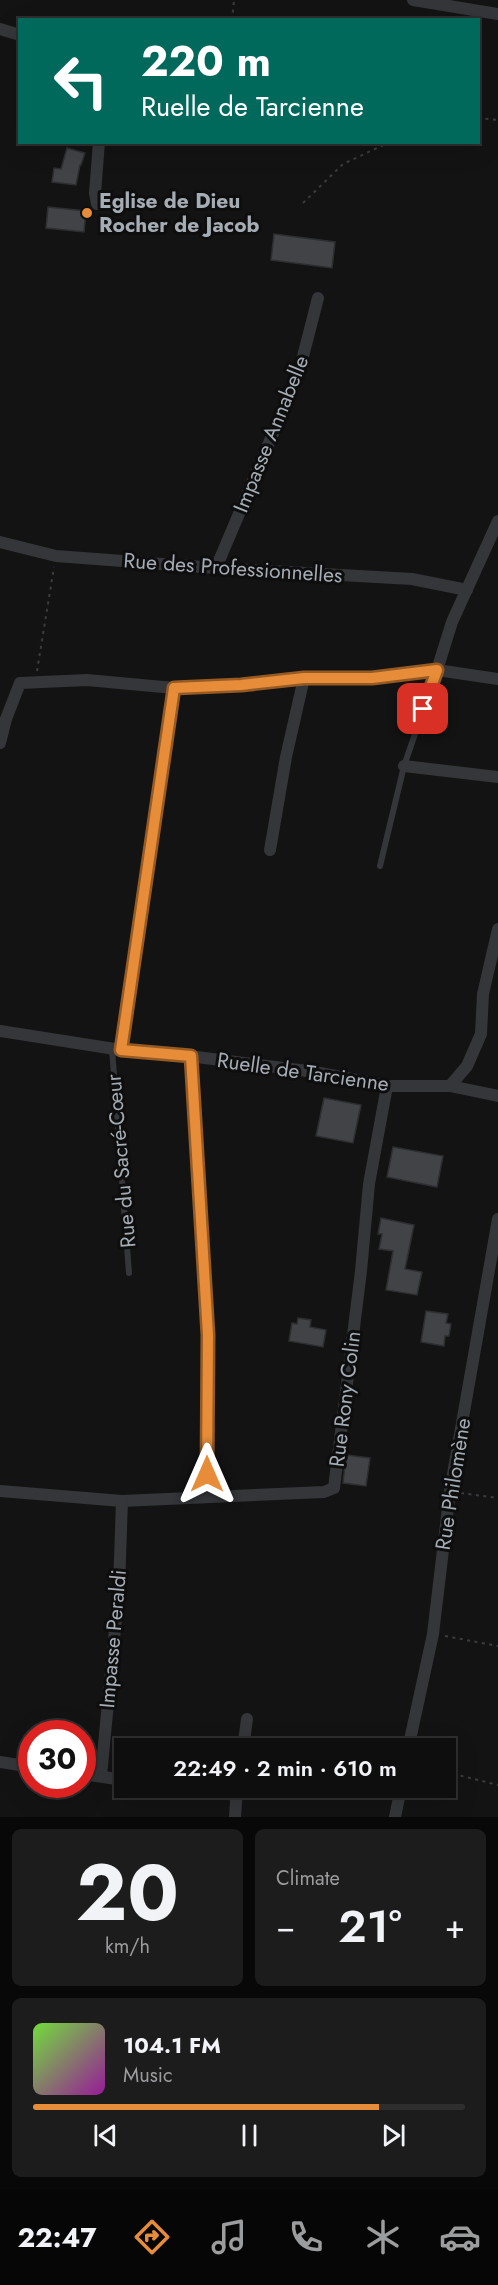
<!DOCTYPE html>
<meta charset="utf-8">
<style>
body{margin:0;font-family:Jost,sans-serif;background:#1c1c1d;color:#f1f3f6;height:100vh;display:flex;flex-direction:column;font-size:22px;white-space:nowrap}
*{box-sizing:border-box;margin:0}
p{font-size:20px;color:#9b9c9e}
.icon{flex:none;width:33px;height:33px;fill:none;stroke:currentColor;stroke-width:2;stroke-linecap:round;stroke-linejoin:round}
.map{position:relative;height:1817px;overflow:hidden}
.details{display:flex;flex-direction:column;gap:12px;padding:12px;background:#080808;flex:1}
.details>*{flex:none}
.top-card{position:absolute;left:18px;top:18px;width:462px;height:126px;border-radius:0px;box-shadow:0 6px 24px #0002,0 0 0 2px #2e2e2f;background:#00695c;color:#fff;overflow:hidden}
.speed{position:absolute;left:18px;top:1720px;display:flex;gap:12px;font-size:30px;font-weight:700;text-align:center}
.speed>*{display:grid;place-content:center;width:78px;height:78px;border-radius:50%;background:#0e0e0f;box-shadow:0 6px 24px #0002,0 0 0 2px #2e2e2f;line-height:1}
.speed .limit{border:9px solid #d22;background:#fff;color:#111}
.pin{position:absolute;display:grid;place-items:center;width:51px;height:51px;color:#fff;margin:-26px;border-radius:12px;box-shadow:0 3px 9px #0006}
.me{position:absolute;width:66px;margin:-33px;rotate:0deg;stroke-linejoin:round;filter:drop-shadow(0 0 4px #0008)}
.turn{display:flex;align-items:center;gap:21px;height:126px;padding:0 24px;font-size:27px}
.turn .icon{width:78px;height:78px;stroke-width:2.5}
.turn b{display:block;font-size:42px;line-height:51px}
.big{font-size:45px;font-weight:600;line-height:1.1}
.details .tile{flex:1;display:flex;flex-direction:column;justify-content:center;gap:9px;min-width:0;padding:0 21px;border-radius:9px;background:#1c1c1d}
.details .dial{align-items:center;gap:0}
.dial b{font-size:78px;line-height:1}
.song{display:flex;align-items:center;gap:18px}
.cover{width:72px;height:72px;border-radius:9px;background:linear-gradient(135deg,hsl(100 70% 55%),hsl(300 70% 35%))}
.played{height:6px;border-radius:3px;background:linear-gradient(90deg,#e78c38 80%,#2e2e2f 80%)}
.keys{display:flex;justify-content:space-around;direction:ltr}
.heat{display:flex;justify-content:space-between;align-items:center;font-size:33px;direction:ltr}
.details .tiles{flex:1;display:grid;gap:12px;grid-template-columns:1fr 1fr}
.tile:last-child{grid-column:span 2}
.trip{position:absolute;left:114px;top:1738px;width:342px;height:60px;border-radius:0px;background:#0e0e0f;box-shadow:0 6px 24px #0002,0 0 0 2px #2e2e2f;font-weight:600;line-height:60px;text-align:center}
.menu{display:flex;height:96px;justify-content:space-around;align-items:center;background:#060606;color:#9b9c9e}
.menu .icon{width:42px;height:42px}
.menu .selected{color:#e78c38}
.menu b{font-size:27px;color:#f1f3f6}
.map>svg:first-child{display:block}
.building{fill:#424347;stroke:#2d2e30;stroke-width:1.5}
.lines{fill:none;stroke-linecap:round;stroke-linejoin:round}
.path{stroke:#3a3d40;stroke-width:2;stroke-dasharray:3 4.5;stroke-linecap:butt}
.lane{stroke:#343639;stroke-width:6}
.street{stroke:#343639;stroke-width:12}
.route-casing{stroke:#965b24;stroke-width:15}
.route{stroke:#e78c38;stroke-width:10}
.poi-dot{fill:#e78c38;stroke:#0e0e0f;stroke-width:2}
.labels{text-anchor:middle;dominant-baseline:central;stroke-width:6;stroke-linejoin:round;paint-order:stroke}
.poi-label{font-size:21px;font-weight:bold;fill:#a5acb4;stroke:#0e0e0f;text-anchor:start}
.street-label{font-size:21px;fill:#a5acb4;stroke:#0e0e0f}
</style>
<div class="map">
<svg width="498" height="1817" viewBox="0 0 498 1817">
<rect width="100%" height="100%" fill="#131314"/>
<g class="building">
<polygon points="67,148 85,153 81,165 80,165 76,185 52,182 54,168 61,169"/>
<polygon points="48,207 86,211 84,232 46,228"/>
<polygon points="274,234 335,242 332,268 271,260"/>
<polygon points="324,1098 361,1105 353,1143 316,1136"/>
<polygon points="393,1147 443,1156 437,1187 387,1177"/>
<polygon points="381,1218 414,1225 405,1269 422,1272 417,1295 386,1290 393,1251 379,1249 382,1234 378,1234"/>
<polygon points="426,1311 448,1314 446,1323 451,1324 449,1336 445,1336 444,1346 421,1342"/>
<polygon points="298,1318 311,1320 310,1327 326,1330 323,1347 289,1341 292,1323 297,1324"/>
<polygon points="346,1455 370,1458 366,1486 343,1483"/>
</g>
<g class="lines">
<g class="path">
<polyline points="232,20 234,0"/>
<polyline points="478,118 498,120"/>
<polyline points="303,203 343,164 390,142"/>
<polyline points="37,671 54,567"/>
<polyline points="461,1493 498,1498"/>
<polyline points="445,1636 498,1646"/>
<polyline points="446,1772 498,1785"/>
</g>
<g class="lane">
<polyline points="380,866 404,766 437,670"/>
<polyline points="112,1049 129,1273"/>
</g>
<g class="street">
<polyline points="413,0 498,14"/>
<polyline points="0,29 20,35"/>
<polyline points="97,204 95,193 99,142"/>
<polyline points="0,542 56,556 216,568 412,579 467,590"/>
<polyline points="216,568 299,372 318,298"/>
<polyline points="437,670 452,622 498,521"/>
<polyline points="0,743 6,719 20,683 87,680 174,688 241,685 304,678 372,678 437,670 498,679"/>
<polyline points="404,766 498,777"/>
<polyline points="270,850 286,757 304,678"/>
<polyline points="0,1031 121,1050 181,1055 315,1072 387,1086 450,1086 498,1096"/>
<polyline points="121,1050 174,688"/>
<polyline points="191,1056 208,1335 207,1497"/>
<polyline points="450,1086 467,1066 481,1034 483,994 498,929"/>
<polyline points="0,1491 122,1501 324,1492 334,1488 361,1271 369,1184 387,1086"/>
<polyline points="243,1749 247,1719"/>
<polyline points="408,1749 433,1634 450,1491 498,1219"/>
<polyline points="0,1762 32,1767"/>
<polyline points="82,1774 124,1780"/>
<polyline points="101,1776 119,1587 122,1501"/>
<polyline points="184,1788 236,1795"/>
<polyline points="235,1817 237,1788"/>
<polyline points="395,1817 401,1788"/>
</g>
</g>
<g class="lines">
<defs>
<polyline id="route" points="207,1474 208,1335 191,1056 121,1050 174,688 241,685 304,678 372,678 437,670 423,709"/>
</defs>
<use href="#route" class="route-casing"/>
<use href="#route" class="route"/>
</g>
<circle class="poi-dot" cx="87" cy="213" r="6"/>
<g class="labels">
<g class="poi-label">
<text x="99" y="201">Eglise de Dieu<tspan x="99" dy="24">Rocher de Jacob</tspan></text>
</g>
<g class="street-label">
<text transform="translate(271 434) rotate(-68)">Impasse Annabelle</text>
<text transform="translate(233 568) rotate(4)">Rue des Professionnelles</text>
<text transform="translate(303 1072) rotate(8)">Ruelle de Tarcienne</text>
<text transform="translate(121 1161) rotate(-95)">Rue du Sacré-Cœur</text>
<text transform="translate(345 1399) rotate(-83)">Rue Rony Colin</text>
<text transform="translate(453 1484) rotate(-81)">Rue Philomène</text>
<text transform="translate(113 1639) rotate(-85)">Impasse Peraldi</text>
</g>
</g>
</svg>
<div class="speed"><div class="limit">30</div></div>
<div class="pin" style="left:423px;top:709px;background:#d93025"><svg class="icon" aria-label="arrive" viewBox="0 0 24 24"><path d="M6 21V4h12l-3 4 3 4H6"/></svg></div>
<svg class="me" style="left:207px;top:1474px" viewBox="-20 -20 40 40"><path d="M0-17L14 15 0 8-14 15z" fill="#e78c38" stroke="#fff" stroke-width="4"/></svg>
<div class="trip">22:49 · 2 min · 610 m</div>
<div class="top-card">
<div class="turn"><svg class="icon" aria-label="left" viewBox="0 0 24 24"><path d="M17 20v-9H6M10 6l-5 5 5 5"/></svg><div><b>220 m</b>Ruelle de Tarcienne</div></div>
</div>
</div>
<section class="details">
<div class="tiles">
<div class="tile dial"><b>20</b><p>km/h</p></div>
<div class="tile"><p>Climate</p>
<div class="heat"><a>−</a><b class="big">21°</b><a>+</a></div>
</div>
<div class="tile">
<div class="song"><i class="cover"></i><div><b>104.1 FM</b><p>Music</p></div></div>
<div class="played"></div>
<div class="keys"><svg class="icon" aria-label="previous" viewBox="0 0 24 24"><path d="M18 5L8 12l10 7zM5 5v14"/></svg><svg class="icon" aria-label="pause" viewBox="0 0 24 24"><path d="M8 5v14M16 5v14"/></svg><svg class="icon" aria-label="next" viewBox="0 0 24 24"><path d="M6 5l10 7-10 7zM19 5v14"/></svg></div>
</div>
</div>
</section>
<nav class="menu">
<b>22:47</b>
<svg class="icon selected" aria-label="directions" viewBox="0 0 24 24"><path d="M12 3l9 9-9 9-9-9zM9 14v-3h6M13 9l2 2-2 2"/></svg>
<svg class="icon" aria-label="music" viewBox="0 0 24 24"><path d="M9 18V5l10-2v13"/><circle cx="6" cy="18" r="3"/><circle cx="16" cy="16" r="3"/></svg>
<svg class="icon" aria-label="phone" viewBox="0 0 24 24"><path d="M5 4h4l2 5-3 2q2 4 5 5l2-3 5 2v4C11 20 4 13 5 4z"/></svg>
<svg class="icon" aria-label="climate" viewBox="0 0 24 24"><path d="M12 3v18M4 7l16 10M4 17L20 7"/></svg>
<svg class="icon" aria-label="car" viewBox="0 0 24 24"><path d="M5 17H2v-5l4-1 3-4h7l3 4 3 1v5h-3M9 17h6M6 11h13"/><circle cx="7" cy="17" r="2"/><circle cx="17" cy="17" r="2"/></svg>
</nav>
